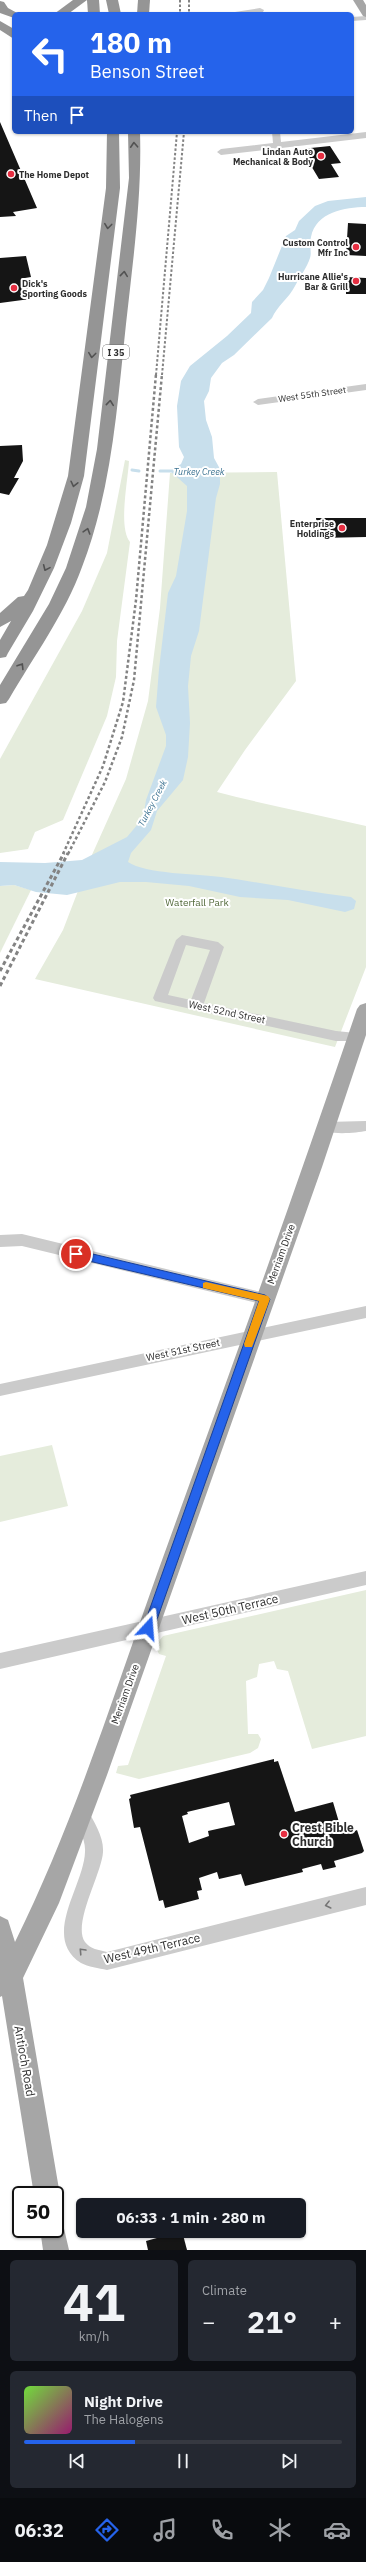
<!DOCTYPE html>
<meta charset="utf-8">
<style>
body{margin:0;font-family:"IBM Plex Sans",sans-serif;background:#242831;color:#f1f3f6;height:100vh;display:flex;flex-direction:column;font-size:15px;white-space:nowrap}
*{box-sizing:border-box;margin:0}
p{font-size:13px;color:#9ea1a6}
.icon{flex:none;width:22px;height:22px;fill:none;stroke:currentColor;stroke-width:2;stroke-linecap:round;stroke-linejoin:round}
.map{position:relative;height:2250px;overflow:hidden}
.drawer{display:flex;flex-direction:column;gap:10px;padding:10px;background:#0d0f14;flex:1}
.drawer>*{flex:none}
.hud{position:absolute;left:12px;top:12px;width:342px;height:122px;border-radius:6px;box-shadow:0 1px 3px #0004;background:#2563eb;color:#fff;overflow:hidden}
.speed{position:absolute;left:12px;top:2186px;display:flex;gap:8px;font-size:20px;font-weight:700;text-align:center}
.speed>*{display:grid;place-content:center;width:52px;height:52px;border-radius:50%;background:#171b24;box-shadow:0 1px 3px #0004;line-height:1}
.speed .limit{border:2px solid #111;border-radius:6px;background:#fff;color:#111}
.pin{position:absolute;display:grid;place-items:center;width:34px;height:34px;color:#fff;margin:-17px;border:2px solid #fff;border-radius:50%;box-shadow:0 1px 4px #0007}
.me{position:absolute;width:44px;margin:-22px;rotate:19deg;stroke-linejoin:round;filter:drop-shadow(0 0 3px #0008)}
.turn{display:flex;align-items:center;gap:14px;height:84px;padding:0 12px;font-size:18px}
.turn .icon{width:52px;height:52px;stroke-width:2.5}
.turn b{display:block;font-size:28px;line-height:34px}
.then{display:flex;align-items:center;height:38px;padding:0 12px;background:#0003;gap:8px;font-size:15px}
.big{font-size:30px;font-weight:800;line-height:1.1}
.drawer .card{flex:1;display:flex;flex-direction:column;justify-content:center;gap:6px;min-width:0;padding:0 14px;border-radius:6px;background:#242831}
.drawer .dial{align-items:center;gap:0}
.dial b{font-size:52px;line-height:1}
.song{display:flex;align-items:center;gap:12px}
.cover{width:48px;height:48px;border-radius:6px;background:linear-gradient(135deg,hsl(100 70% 55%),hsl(320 70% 35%))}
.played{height:4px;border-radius:2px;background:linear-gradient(90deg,#2563eb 35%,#363941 35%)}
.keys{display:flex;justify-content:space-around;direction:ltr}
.heat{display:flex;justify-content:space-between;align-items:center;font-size:22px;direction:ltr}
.drawer .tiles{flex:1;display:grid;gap:10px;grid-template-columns:1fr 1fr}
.card:last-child{grid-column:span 2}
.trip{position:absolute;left:76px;top:2198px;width:230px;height:40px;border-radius:6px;background:#171b24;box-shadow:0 1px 3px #0004;font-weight:800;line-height:40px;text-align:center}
.dock{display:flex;height:64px;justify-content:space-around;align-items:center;background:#090b0e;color:#9ea1a6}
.dock .icon{width:28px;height:28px}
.dock .active{color:#2563eb}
.dock b{font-size:18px;color:#f1f3f6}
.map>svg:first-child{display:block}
.green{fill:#e5ecdc}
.water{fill:#c8dfec}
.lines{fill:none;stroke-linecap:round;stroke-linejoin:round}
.stream{stroke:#c8dfec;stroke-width:3}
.building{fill:#151515;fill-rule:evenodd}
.minor{fill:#cbcbcb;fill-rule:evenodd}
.major{fill:#a6a6a6;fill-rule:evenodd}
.highway{fill:#959595;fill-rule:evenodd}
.rail-far2{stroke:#838383;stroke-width:2;stroke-dasharray:2.5 2;stroke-linecap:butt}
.rail-far1{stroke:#838383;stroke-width:2.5;stroke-dasharray:3 2.5;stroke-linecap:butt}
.rail{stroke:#838383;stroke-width:3;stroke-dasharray:4 3;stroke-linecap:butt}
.oneway{stroke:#525252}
.oneway2{stroke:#757575}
.route{fill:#2563eb;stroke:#184099}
.slow{fill:#f59e0b}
.poi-dot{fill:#e62f42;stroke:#fff;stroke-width:1.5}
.labels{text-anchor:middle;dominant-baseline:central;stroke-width:4;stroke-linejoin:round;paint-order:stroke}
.far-poi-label{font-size:9px;font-weight:bold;fill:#2e2e2e;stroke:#fff;text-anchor:end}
.shield{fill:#fff;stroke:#6d6d6d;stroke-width:1}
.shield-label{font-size:9px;font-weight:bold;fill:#2e2e2e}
.far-street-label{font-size:9px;fill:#2e2e2e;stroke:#fff}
.far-water-label{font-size:9px;font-style:italic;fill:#3c7291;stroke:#fff}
.park-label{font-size:10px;fill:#536a3b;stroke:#fff}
.street-label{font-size:10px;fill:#2e2e2e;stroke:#fff}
.near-street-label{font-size:12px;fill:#2e2e2e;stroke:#fff}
.near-poi-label{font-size:12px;font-weight:bold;fill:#2e2e2e;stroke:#fff;text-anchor:start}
</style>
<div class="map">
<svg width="366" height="2250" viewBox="0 0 366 2250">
<rect width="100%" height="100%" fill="#fff"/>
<g class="green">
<path d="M125,460l4,1c-1,19 -11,67 1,81l-13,99 -1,36 -9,39 -44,104 -28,12 -7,17 -28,4v-94l82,-148 25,-58z"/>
<path d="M277,472l19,209 -51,69 -28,42c49,13 99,22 149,34v141l-31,80 -300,-68 28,-49 28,-73 35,-78 22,-78 12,-93 10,-135z"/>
<polygon points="14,885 31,890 0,953 0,886"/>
<polygon points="52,1445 68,1506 0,1522 0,1456"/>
<polygon points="366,1590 366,1736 312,1749 288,1671 277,1669 274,1661 259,1664 257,1677 246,1681 248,1734 258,1734 261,1739 258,1748 250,1753 139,1779 116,1773 118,1766 128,1765 166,1656 159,1654 155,1646 163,1636"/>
</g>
<path class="water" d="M366,197v10c-21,0 -50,5 -55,30 -2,7 1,15 -1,21 -3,9 -10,19 -15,28 -6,12 -18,20 -23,32l-38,37 -12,8 -11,15 -2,13 -5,10 2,19 6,17 2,21 6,11v15l-4,14 -17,133 -8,25 -3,30 2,37 -2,34 -5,23 -26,31 -6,19 -20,23 -3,9c17,12 70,12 93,15 43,6 86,15 130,20l5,4 -2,8 -9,3 -57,-12 -48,-3 -51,-11 -43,-4h-26l-53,13 -31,-3 -22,-7 -14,1v-24l45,1 37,-3 45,-23 16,-19 3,-18 20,-54v-11l-10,-28 3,-38 9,-76 8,-17 11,-65v-25l-17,-15 11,-7 3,-7 -5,-10 -2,-41 4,-25 9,-15 37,-30 24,-23 1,-11 11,-12 6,-12 17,-42 9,-6 4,-9 16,-15 13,-5z"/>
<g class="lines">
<g class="stream">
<polyline points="132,470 139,471"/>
<polyline points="160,471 175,471"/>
</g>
</g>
<g class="building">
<polygon points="0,122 37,208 13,212 16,216 0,217"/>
<polygon points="330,146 341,163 331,164 339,177 319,179 301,149"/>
<polygon points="348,223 366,224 366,256 346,255"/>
<polygon points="26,256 31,277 25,278 30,299 0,303 0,258"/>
<polygon points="346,277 366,278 366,294 346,294"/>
<polygon points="22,445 23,461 14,478 19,478 9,495 0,493 0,446"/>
<polygon points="316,518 366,518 366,537 319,538"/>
<path d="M274,1759v3l4,-1 17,51 38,-10 8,27 12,-3 2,5 2,-1 7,21 -2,2 -28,8 2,6 -13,3 -2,-6 -19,5 1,3 -58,14 -4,-12 -22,5 -2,-7 -18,6 3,12 -5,1 2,8 -34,9 -2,-8 -4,1 -19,-74 -6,1 -5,-29 2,-1 -1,-3zM229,1802l6,23 -27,6 1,5 -20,7 -7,-27 6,-2 -1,-2z"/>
<polygon points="182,2231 187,2250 148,2250 146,2241"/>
</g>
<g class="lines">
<g class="minor">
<polygon points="260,8 264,10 263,12 222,14"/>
<polygon points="366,16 366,20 352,21 352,17"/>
<polygon points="272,132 280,132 281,142 366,132 366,138 221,155 217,152 221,149 273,143"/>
<polygon points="366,384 366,390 258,405 253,402 258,399"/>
<path d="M182,935l36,7 6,5 -20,56 132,28 20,2 7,5 -2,3h-25l-181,-40 -2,-3 23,-58zM186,945l24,5 -19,50 -23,-5z"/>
<path d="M366,1121v10c-10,2 -42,5 -47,-4l7,-5z"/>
<polygon points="22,1234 265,1293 270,1295 272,1299 270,1303 265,1305 22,1246 0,1247 0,1235"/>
<polygon points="366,1306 366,1318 0,1396 0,1384"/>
<polygon points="366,1571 366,1585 0,1669 0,1653"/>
<path d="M81,1806l6,3c7,13 17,28 16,43 -1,21 -31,72 -18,90 5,7 14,8 22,10l259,-65v18l-259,65c-8,-2 -19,-3 -26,-7 -40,-26 3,-77 4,-111 1,-14 -8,-25 -13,-37l3,-6z"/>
</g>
<g class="major">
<polygon points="353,0 363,0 366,5 366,17 363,16"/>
<path d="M366,1003v32l-44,132 -215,608 -48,128 -36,75 37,217 -5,10v-10h-21l-32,-199 -2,1v-81l8,4 7,22c58,-117 98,-245 142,-368 68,-188 136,-376 200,-565l3,-4z"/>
<polygon points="55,2217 62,2220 69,2250 43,2250 40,2229 55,2229"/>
</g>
<g class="highway">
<polygon points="73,0 87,0 68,14 54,14"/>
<polygon points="87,0 99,0 100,14 88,14"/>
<polygon points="106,0 118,0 121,14 109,14"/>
<polygon points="138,0 150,0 149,14 137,14"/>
<polygon points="0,1 4,2 8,8 19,14 14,14 14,18 0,13"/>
<polygon points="0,21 14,29 14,39 0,30"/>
<polygon points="107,132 119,132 120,188 84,476 71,523 54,568 33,611 8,653 6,657 0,658 0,640 11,621 0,627 0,613 18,597 24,596 28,590 47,545 68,476 106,188"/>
<path d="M128,132h12c2,65 -7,128 -14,192 -9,83 -14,165 -44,243 -17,47 -48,89 -73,132l-3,4 -6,1v-19l49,-81 17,-36 20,-61 11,-58 32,-271z"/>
</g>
<g class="rail-far2">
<polyline points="180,0 180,14"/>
<polyline points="189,0 189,14"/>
<polyline points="156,375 177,132"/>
<polyline points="162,375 184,132"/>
</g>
<g class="rail-far1">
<polyline points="63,854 103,766 123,702 136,600 156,374"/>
<polyline points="68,854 105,782 122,737 134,680 162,374"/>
</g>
<g class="rail">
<polyline points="0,971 64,853"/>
<polyline points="0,986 68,853"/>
</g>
</g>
<defs><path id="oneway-chevron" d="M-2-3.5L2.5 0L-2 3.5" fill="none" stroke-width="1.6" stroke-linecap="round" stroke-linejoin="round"/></defs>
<g class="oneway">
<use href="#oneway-chevron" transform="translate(134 145) rotate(-93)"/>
<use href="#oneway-chevron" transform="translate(108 226) rotate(97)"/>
<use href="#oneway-chevron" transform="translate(124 274) rotate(-84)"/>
<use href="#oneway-chevron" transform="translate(92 355) rotate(97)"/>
<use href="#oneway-chevron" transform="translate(110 403) rotate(-84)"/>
<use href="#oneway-chevron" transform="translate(74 484) rotate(103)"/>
<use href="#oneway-chevron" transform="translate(87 531) rotate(-73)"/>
<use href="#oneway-chevron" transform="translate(46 568) rotate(114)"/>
<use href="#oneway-chevron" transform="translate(21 666) rotate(-58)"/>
</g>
<g class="oneway2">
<use href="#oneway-chevron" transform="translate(328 1905) rotate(166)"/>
<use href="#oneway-chevron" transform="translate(82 1951) rotate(-133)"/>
</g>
<polygon class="route" points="76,1250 265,1295 270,1299 154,1628 148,1633 143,1628 259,1301 76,1258 71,1254"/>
<polygon class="slow" points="206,1282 268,1296 270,1299 252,1347 245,1347 244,1344 259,1301 203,1288 203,1283"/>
<g class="poi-dot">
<circle cx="321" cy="156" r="4"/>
<circle cx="11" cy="174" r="4"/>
<circle cx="356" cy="247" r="4"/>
<circle cx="356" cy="281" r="4"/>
<circle cx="14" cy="288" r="4"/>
<circle cx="342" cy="528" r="4"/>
<circle cx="284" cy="1834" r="4"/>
</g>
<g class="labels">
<g class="far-poi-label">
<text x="313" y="151">Lindan Auto<tspan x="313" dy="10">Mechanical &amp; Body</tspan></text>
<text x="19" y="174" text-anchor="start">The Home Depot</text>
<text x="348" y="242">Custom Control<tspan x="348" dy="10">Mfr Inc</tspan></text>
<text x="348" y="276">Hurricane Allie's<tspan x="348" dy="10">Bar &amp; Grill</tspan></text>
<text x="22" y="283" text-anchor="start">Dick's<tspan x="22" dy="10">Sporting Goods</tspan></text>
<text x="334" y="523">Enterprise<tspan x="334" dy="10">Holdings</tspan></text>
</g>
<rect class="shield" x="103" y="345" width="26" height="14" rx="3"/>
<g class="shield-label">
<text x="116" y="352">I 35</text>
</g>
<g class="far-street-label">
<text transform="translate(312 394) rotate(-8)">West 55th Street</text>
</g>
<g class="far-water-label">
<text x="199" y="471">Turkey Creek</text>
<text transform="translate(152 803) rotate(-62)">Turkey Creek</text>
</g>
<g class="park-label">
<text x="197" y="902">Waterfall Park</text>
</g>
<g class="street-label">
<text transform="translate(227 1012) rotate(12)">West 52nd Street</text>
<text transform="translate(281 1254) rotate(-70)">Merriam Drive</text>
<text transform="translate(183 1350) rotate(-12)">West 51st Street</text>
<text transform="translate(125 1694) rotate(-70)">Merriam Drive</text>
</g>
<g class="near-street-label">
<text transform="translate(230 1609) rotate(-13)">West 50th Terrace</text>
<text transform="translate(152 1948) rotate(-13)">West 49th Terrace</text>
<text transform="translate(25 2061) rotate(80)">Antioch Road</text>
</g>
<g class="near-poi-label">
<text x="292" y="1827">Crest Bible<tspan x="292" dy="14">Church</tspan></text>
</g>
</g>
</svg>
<div class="speed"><div class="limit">50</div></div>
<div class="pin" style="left:76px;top:1254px;background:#d93025"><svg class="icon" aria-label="arrive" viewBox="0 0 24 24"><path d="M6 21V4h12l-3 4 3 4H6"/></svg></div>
<svg class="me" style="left:148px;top:1628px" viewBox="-20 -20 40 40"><path d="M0-17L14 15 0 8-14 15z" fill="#2563eb" stroke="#fff" stroke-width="4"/></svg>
<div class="trip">06:33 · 1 min · 280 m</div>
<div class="hud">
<div class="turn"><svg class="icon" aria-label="left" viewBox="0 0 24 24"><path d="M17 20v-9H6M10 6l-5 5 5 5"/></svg><div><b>180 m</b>Benson Street</div></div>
<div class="then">Then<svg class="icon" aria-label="arrive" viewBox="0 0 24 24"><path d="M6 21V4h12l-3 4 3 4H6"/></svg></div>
</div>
</div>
<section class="drawer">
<div class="tiles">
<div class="card dial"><b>41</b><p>km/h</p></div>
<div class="card"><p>Climate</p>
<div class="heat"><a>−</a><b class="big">21°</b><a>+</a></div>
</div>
<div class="card">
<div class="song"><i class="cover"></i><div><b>Night Drive</b><p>The Halogens</p></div></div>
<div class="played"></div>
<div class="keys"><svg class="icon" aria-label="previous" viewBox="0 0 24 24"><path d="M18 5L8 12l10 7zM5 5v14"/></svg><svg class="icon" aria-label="pause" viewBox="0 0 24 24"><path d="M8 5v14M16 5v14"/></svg><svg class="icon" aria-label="next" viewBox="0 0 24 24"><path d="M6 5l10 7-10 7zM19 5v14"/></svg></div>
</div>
</div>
</section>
<nav class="dock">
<b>06:32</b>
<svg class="icon active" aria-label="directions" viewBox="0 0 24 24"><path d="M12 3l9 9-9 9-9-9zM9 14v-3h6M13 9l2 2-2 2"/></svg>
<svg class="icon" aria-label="music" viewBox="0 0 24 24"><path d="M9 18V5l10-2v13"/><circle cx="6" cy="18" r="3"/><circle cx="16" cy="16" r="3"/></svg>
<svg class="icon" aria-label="phone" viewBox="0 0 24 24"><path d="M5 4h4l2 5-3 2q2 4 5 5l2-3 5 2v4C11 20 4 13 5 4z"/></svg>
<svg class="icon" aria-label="climate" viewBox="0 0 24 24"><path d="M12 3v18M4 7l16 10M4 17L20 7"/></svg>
<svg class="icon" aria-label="car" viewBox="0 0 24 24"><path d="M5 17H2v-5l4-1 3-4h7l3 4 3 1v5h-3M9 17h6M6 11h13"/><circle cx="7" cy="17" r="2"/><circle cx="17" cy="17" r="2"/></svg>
</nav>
